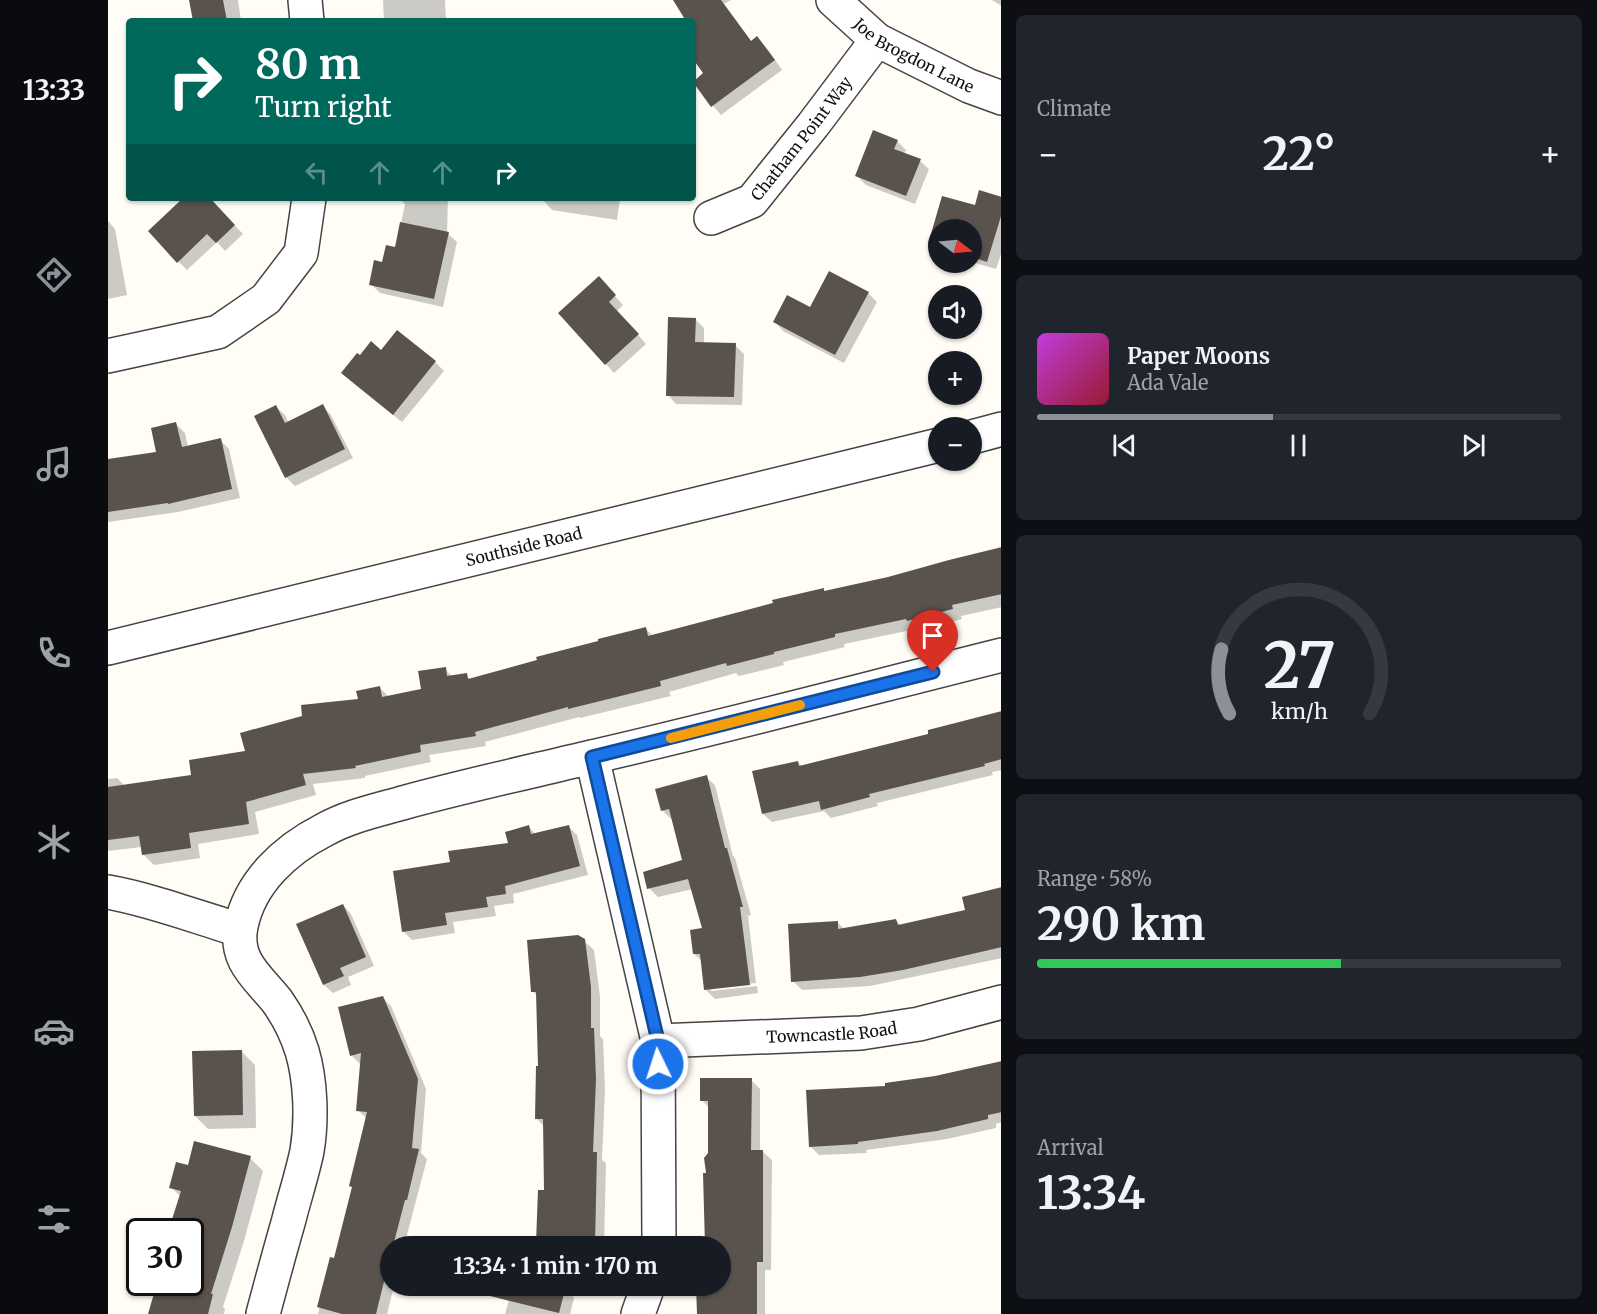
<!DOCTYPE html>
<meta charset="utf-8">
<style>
body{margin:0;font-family:Merriweather,serif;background:#20242c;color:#f1f3f6;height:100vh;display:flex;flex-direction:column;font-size:22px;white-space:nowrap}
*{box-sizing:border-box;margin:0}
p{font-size:20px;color:#9ea1a6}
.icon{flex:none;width:33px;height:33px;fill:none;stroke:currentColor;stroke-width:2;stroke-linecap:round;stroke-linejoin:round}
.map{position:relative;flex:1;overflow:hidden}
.details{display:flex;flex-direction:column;gap:15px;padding:15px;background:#0d0f14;width:596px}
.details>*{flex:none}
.banner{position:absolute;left:18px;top:18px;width:570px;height:183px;border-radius:6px;box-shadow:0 2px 4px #0004;background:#00695c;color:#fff;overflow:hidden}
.needle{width:39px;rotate:106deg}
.fabs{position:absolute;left:820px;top:219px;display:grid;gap:12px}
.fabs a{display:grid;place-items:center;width:54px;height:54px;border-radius:50%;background:#171b24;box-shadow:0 2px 4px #0004;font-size:30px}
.speed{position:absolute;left:18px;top:1218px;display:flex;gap:12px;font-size:30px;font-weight:700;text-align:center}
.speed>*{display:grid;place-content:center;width:78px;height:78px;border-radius:50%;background:#171b24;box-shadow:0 2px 4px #0004;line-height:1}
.speed .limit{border:3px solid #111;border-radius:9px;background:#fff;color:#111}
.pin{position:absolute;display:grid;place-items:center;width:51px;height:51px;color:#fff;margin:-62px -26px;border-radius:50% 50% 50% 0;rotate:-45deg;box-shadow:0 0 6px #0007}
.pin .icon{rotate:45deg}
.me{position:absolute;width:66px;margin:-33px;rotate:356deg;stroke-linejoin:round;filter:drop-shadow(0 0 4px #0008)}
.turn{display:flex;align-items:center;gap:21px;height:126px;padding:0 30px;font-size:27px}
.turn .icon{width:78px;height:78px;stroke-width:2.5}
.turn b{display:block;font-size:42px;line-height:51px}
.lanes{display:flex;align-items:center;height:57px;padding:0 30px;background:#0003;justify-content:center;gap:30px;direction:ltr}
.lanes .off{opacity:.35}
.big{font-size:45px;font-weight:700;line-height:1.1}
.details .tile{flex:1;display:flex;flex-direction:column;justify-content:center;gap:9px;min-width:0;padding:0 21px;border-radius:9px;background:#20242c}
.details .dial{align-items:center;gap:0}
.dial svg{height:156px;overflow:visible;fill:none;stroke:#363941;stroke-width:7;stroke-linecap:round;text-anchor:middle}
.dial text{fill:#f1f3f6;stroke:none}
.song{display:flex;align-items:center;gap:18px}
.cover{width:72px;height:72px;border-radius:9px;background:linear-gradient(135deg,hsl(290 70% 55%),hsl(350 70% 35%))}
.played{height:6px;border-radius:3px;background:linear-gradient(90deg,#8c9099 45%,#363941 45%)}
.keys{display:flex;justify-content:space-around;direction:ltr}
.heat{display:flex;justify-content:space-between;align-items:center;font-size:33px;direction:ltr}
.charge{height:9px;border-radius:4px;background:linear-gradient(90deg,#34c759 58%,#363941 0)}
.trip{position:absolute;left:272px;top:1236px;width:351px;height:60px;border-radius:30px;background:#171b24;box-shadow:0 2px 4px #0004;font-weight:700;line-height:60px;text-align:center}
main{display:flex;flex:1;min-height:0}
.dock{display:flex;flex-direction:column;width:108px;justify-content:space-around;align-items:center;background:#090b0e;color:#9ea1a6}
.dock .icon{width:42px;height:42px}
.dock .current{color:#8c9099}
.dock b{font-size:27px;color:#f1f3f6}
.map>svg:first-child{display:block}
.shadow{fill:#0003}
.building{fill:#5a524d}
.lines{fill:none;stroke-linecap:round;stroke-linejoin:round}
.minor-casing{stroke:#444;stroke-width:36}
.minor{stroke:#fff;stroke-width:33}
.route-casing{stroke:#114b97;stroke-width:15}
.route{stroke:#1a73e8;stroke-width:10}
.slow{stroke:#f59e0b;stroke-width:10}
.labels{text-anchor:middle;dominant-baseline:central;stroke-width:6;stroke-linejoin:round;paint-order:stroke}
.street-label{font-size:16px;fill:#111;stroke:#fff}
</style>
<main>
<nav class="dock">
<b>13:33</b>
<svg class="icon current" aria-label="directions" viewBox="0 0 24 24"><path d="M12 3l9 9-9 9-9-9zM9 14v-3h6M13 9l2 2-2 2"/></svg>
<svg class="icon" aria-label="music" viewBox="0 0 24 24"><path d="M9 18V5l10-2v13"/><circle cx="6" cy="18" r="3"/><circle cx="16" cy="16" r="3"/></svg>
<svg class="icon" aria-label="phone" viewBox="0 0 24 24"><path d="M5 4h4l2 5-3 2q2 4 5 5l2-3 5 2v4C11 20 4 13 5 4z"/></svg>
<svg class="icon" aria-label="climate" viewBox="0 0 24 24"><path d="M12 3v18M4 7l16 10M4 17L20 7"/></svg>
<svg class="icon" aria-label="car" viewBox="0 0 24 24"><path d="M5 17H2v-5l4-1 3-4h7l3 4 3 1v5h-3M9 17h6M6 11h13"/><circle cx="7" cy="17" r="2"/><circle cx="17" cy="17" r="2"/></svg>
<svg class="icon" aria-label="filters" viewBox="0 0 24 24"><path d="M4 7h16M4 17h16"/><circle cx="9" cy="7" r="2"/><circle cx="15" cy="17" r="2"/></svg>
</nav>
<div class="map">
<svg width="894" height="1314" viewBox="0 0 894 1314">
<rect width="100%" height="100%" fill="#fffdf5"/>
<g class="shadow">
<polygon points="83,0 130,0 133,21 86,21"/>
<polygon points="275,0 337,0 338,21 276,21"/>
<polygon points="566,0 623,0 616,4 644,42 649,38 658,47 674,70 613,115 605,106 586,82 597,74 585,57 585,21 579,21"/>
<polygon points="884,0 894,0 894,6"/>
<polygon points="789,141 798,150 796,154 812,161 821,169 807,204 758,185 749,176"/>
<polygon points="77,198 100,198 135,234 117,251 109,242 79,270 70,261"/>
<polygon points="291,198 340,198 339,233 349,242 335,307 272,293 263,284 275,263 288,248 297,204"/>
<polygon points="436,198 511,198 512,199 509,220 444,210 436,201"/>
<polygon points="835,198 868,207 894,199 894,251 888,269 864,262 864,230 831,230 831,253 821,244"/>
<polygon points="0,221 7,229 19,295 0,299"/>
<polygon points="499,287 515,305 509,311 538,344 506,373 498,364"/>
<polygon points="760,293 769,302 736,363 675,331 667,322 702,309"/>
<polygon points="588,320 596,328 596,344 627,345 636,354 634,405 568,404 560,395"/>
<polygon points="273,352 327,362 336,371 294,422 248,385 252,357"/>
<polygon points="215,406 223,415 245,458 187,486 178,477 148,416 168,407 177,415 181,423"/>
<polygon points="68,424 77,433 80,447 112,440 121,449 132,498 70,512 0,522 0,461 50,453"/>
<polygon points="894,549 894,607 853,616 854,619 811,631 808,629 736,644 737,647 675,662 676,665 631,676 628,673 561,692 563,696 472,718 471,717 377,742 378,746 321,755 323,762 257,776 257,778 205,784 208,795 147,812 151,834 90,844 92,858 46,865 35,854 34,847 0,851 0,779 9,778 17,786 85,776 139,753 252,701 271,687 281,697 315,690 337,669 345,677 358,675 363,680 537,628 545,636 715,589 718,592 781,578"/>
<polygon points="894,713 894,770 884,772 885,775 769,803 770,806 723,818 716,811 664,822 655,814 690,762 694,767 822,735"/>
<polygon points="598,777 607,785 625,856 627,858 643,915 640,916 648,983 603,988 603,991 649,986 650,993 607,999 598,990 595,962 586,954 596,930 585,889 550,897 541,888 576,861 565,819 563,819 554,810"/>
<polygon points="460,826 469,835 480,875 405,894 406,903 386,906 388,916 345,922 347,933 304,940 295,931 343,863 402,844 421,827 428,835"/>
<polygon points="894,888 894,958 762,986 694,990 685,981 729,922 737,930 788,920 793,926 859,911"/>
<polygon points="235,905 243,914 266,966 240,977 243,985 225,993 216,985"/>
<polygon points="476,941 486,950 492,997 492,1036 495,1039 497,1090 494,1160 498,1163 496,1246 429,1246 431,1192 437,1192 437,1127 428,1118 432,1068 429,996 425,991"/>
<polygon points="274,997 283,1006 318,1089 313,1153 319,1159 296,1246 282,1246 282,1286 286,1286 279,1314 210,1314 223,1259 227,1260 246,1189 242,1186 259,1119 250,1110 254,1064 252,1064 243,1055"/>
<polygon points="133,1051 147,1065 148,1128 100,1129 87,1116"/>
<polygon points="894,1062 894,1122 888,1124 888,1128 839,1139 758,1150 759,1153 711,1155 702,1146 779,1087"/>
<polygon points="643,1080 652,1089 652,1152 655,1152 664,1160 663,1270 657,1270 657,1314 590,1314 593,1295 592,1286 612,1286 612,1246 598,1246 597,1175 599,1175 601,1154 601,1108 594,1100"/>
<polygon points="142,1158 155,1171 136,1241 115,1307 117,1309 116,1314 42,1314 50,1282 82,1282 82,1232 73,1197 63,1187 81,1167"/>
<polygon points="405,1286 466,1286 464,1295 466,1298 462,1314 397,1314"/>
</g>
<g class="building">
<polygon points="81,0 115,0 119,21 85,21"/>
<polygon points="565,0 613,0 643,41 649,36 667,60 603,107 585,82 595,73 585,59 585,21 578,21"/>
<polygon points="765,130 790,140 786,149 813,159 798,196 747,176"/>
<polygon points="871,190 894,197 894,213 879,262 864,257 864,230 831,230 831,247 820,244 834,196 867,205"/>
<polygon points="75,198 102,198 127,225 108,243 99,234 69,263 40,231"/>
<polygon points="292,222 341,232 326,299 261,285 266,260 274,262 278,245 287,247"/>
<polygon points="721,271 761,292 727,355 665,322 679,295 702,307"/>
<polygon points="491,276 508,295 501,302 531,334 497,365 450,313"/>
<polygon points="560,317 588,318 587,342 628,343 626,397 558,396"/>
<polygon points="289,330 328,361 285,415 233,373 249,353 252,355 263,341 273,350"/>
<polygon points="215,404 237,449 177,478 146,416 168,405 177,423"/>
<polygon points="68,422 74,447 113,438 124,489 60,504 60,503 0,512 0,459 48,452 43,428"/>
<polygon points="894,547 894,594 844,605 845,609 799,621 798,619 727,634 727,637 666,652 666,654 619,666 618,663 552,681 553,686 460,709 460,707 367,732 368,736 312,745 313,752 247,766 248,768 195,774 198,785 138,802 141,824 81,833 83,848 34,855 31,836 0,840 0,787 83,775 81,760 137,751 132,733 194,716 193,705 250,699 248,691 272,686 274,697 313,689 310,671 338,667 339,676 359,673 360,679 429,660 428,657 490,641 490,639 538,627 540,636 665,603 664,600 716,588 716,591 780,577 841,560"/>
<polygon points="894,711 894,759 876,764 877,766 761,794 762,797 713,810 711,801 654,814 644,771 690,761 691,766 820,734 820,730"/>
<polygon points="599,775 617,848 619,848 635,907 632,907 642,985 596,990 592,954 585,954 582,930 594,928 580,879 539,889 535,872 574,860 561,809 553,811 547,789"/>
<polygon points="421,825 423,834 461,825 472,866 397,886 398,894 378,897 380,907 337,913 339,925 294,932 285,871 342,862 340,851 400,843 397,832"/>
<polygon points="894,887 894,947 795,970 752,977 683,982 680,924 730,921 730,929 788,919 790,925 857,910 854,897"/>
<polygon points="235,904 258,957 232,968 236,976 215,985 188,924"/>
<polygon points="470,935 477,939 483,987 483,1028 486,1028 488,1079 485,1152 489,1152 487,1245 428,1243 430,1190 436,1190 435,1119 427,1119 428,1066 430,1066 428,992 423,992 419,940"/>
<polygon points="275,996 310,1079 304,1148 311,1149 299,1200 297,1200 285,1246 282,1246 282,1257 268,1314 234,1314 209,1307 222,1257 226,1258 244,1187 241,1186 259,1112 248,1111 253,1053 242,1056 230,1007"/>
<polygon points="134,1050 135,1115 86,1116 84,1051"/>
<polygon points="894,1061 894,1112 880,1115 880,1119 829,1131 750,1142 750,1144 701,1147 698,1090 777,1086 777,1083 827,1076"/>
<polygon points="592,1078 644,1078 643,1150 655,1150 655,1262 649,1262 649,1314 589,1314 588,1286 612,1286 612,1246 597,1246 595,1173 598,1173 596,1158 600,1153 600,1101 592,1101"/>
<polygon points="86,1141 143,1156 124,1227 103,1294 105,1294 100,1314 40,1314 49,1283 82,1283 82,1232 60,1232 73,1191 61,1188 68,1162 80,1165"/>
<polygon points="371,1286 458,1286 451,1313 370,1293"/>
</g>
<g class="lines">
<defs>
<g id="minor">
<polyline points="197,0 199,21"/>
<path id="s1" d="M725,0l44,40 92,46 33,12"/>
<path id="s2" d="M603,218l41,-17 61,-76 64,-85"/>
<polyline points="0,356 110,332 158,299 193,253 201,198"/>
<polyline points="864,437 894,429"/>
<path id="s3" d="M0,648l831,-203"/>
<polyline points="484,757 550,1041 551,1246"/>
<path d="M0,892c44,8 88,25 132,38"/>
<path id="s4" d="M550,1041l203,-8 58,-9 83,-22"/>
<path d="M155,1314c8,-30 16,-60 25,-91 6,-24 14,-48 19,-72 5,-30 4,-70 -5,-100 -5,-16 -15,-36 -25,-50 -19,-24 -43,-40 -36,-75 9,-44 44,-76 83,-96 25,-14 54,-20 82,-28 59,-16 118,-29 177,-43 140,-32 279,-69 419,-104"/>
<polyline points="530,1314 540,1286"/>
</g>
</defs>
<use href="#minor" class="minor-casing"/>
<use href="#minor" class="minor"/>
</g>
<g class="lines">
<defs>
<polyline id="route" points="550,1064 550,1041 484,757 825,672"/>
</defs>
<use href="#route" class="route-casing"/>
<use href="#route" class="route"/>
<polyline class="slow" points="563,738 692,705"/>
</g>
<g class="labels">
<g class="street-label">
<text stroke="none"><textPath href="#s1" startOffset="99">Joe Brogdon Lane</textPath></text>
<text stroke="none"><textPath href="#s2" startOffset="124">Chatham Point Way</textPath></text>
<text stroke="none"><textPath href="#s3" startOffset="428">Southside Road</textPath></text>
<text stroke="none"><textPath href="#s4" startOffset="174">Towncastle Road</textPath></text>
</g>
</g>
</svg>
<div class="fabs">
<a><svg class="needle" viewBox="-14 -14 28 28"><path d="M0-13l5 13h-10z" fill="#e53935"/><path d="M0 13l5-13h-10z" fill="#9ea1a6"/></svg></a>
<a><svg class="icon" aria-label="sound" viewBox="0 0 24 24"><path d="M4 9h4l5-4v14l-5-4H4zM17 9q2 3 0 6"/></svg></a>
<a>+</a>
<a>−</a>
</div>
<div class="speed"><div class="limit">30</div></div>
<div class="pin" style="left:825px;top:672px;background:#d93025"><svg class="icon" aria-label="arrive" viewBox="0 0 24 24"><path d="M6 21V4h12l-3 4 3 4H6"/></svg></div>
<svg class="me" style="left:550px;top:1064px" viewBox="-20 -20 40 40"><circle r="17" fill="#1a73e8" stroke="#fff" stroke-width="3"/><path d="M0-11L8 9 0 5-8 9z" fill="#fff"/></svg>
<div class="trip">13:34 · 1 min · 170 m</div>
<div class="banner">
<div class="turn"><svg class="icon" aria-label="right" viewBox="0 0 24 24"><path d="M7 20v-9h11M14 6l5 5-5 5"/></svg><div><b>80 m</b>Turn right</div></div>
<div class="lanes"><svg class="icon off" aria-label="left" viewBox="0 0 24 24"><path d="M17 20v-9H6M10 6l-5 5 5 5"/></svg><svg class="icon off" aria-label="ahead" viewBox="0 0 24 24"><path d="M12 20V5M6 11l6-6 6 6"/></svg><svg class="icon off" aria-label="ahead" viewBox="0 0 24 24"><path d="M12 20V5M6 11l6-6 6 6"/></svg><svg class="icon" aria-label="right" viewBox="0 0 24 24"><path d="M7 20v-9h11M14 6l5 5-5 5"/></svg></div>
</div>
</div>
<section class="details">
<div class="tile"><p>Climate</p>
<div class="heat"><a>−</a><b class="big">22°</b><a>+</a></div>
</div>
<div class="tile">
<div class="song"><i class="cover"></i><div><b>Paper Moons</b><p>Ada Vale</p></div></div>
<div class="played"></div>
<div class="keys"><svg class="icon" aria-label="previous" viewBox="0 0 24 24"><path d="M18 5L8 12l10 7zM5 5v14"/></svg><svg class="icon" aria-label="pause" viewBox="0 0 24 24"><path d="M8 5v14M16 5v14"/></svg><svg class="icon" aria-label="next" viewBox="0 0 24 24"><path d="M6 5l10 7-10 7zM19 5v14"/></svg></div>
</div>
<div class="tile dial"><svg viewBox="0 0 100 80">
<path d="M14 69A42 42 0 1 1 86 69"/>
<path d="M14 69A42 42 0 0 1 10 36" stroke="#8c9099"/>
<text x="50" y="56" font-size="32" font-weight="700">27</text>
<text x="50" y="72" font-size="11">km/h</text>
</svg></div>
<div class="tile"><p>Range · 58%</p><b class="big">290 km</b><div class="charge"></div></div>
<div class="tile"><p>Arrival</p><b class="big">13:34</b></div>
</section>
</main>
